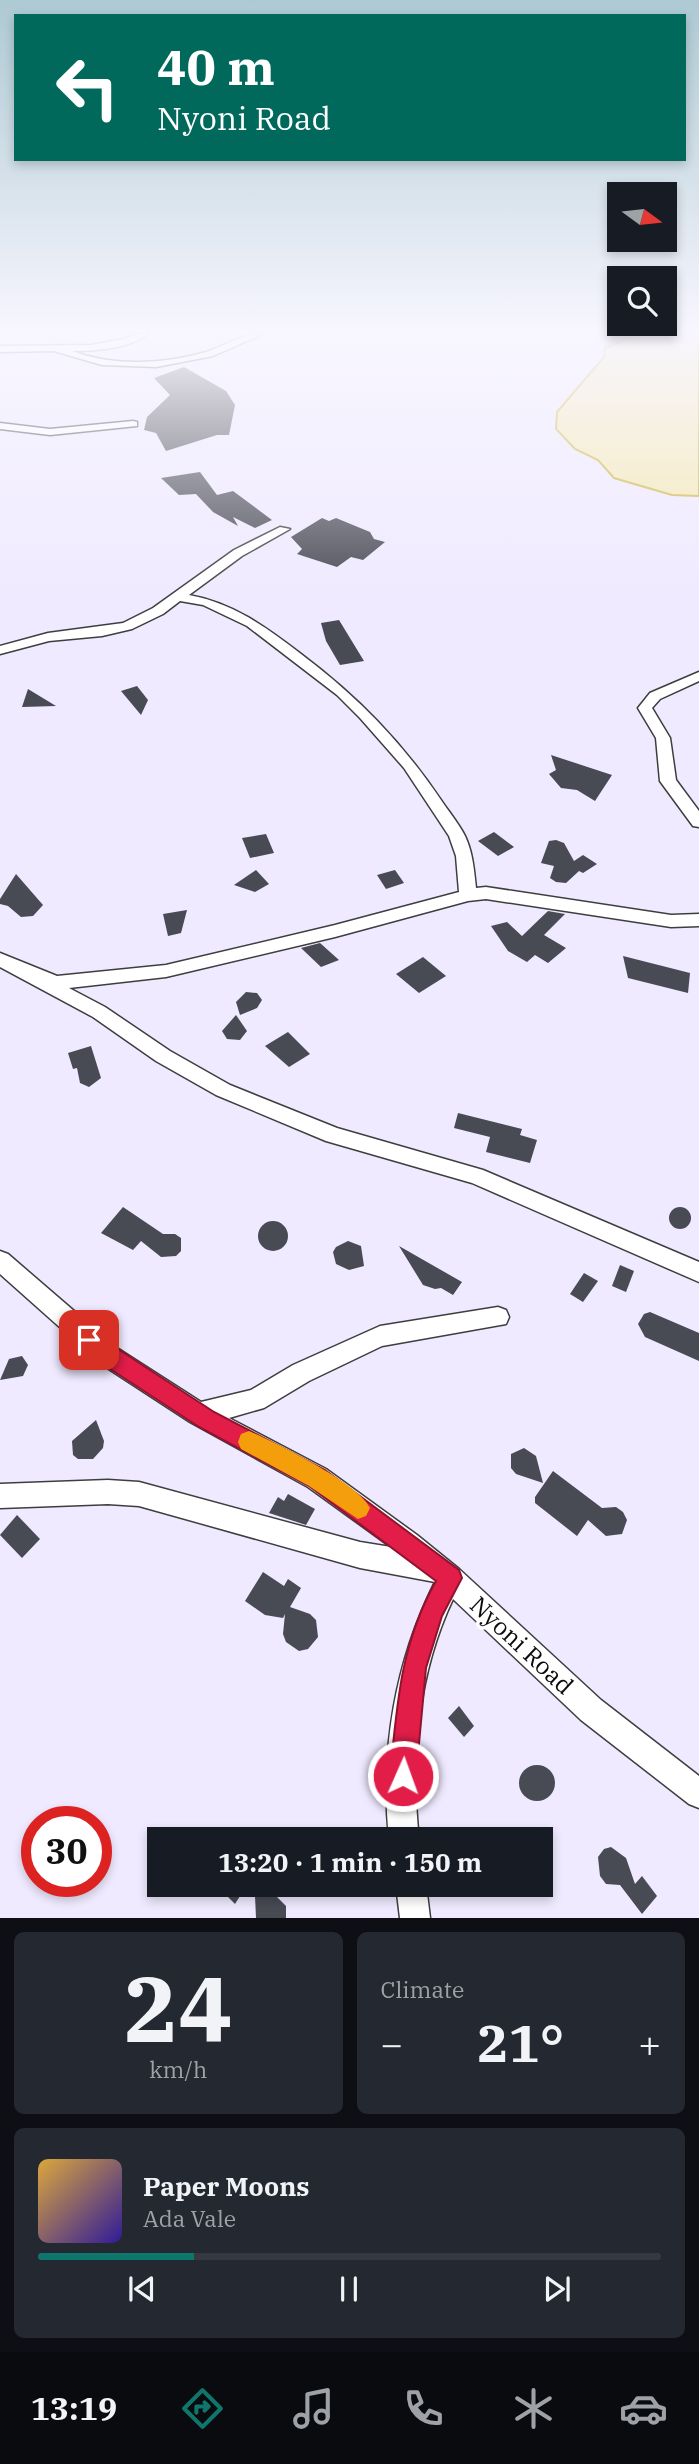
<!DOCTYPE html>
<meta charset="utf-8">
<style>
body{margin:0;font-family:"IBM Plex Serif",serif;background:#242831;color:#f1f3f6;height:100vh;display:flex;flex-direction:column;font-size:26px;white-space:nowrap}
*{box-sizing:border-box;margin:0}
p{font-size:23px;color:#9ea1a6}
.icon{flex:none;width:38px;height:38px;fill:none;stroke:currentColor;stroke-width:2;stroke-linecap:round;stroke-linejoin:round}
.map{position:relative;height:1918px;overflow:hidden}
.details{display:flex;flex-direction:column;gap:14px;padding:14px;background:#0d0f14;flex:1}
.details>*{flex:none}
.hud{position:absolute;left:14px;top:14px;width:672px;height:147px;border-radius:0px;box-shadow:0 4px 10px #0003;background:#00695c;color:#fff;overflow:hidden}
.needle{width:46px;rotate:105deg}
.tools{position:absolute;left:607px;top:182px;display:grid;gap:14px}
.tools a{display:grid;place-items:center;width:70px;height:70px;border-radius:0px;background:#171b24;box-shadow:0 4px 10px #0003;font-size:35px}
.speed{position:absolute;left:21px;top:1806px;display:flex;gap:14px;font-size:35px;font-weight:700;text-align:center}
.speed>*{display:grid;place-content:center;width:91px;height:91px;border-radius:50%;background:#171b24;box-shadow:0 4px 10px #0003;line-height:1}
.speed .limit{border:10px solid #d22;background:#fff;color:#111}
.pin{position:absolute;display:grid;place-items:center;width:60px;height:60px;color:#fff;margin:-30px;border-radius:14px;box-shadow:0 4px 10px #0006}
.me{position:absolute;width:77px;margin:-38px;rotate:2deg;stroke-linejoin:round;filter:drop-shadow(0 0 5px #0008)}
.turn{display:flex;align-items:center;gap:24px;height:147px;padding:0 28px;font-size:32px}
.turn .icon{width:91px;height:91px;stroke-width:2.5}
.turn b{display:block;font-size:49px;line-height:60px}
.big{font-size:52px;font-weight:700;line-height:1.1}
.details .widget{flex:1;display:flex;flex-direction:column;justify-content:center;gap:10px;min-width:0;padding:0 24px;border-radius:10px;background:#242831}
.details .dial{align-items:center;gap:0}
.dial b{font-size:91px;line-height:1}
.song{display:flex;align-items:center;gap:21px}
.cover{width:84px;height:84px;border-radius:10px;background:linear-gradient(135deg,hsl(40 70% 55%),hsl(250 70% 35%))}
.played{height:7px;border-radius:4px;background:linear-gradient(90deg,#0f766e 25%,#363941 25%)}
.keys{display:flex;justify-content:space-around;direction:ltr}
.heat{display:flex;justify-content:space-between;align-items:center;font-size:38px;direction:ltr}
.details .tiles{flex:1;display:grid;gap:14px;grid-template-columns:1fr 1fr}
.widget:last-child{grid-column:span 2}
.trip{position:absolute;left:147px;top:1827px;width:406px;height:70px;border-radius:0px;background:#171b24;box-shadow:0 4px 10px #0003;font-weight:700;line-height:70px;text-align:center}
.tabs{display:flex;height:112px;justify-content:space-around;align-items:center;background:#090b0e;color:#9ea1a6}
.tabs .icon{width:49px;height:49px}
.tabs .on{color:#0f766e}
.tabs b{font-size:32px;color:#f1f3f6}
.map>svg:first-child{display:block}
.water{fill:#f5e8b0;stroke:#cbb338;stroke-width:2}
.building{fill:#484a54}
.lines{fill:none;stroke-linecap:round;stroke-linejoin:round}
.minor-casing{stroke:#3e3e3e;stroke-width:3}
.minor{fill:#fff;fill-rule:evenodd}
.route{fill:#e11d48;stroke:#92132f;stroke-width:2}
.slow{fill:#f59e0b}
.labels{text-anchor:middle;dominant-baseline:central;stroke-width:7;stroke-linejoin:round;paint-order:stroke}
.near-street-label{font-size:24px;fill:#0b0b0b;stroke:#fff}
</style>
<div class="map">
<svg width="699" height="1918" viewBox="0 0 699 1918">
<rect width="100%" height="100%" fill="#efeaff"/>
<polygon class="water" points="637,334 699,334 699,496 672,495 614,478 598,460 575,449 556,429 557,412 604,357 605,348"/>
<g class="building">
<polygon points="184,367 226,391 235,405 229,435 217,435 166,451 156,433 144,430 147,417 170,395 154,378"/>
<polygon points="200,472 217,495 233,491 272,520 255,528 233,517 238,526 213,512 196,494 179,495 161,478"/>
<polygon points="322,518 329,521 336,518 370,532 374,539 385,542 363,560 351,557 337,567 297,554 302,549 291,537"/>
<polygon points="339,620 364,661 340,665 326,641 321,623"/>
<polygon points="137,686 148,700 141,715 121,691"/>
<polygon points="28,689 56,706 22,707"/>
<polygon points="551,755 612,775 595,801 577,790 561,788 549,774 556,770"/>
<polygon points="494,832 514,847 498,856 478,841"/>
<polygon points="266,834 274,853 250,858 242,838"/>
<polygon points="556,840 564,843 574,861 583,855 597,864 583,873 579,871 566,883 556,882 550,878 554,866 541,863 549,841"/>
<polygon points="256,870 269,884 255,892 234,885"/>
<polygon points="395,870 404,883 386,889 377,875"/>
<polygon points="16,874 43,905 33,916 21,917 8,906 0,904 0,899"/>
<polygon points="187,910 181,933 168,936 163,914"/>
<polygon points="548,911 565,914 544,935 566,948 548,963 535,955 527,962 508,951 491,926 507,922 522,936"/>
<polygon points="320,943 339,960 321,967 301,948"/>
<polygon points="623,956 690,973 688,993 628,978"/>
<polygon points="423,957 446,976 419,993 396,974"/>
<polygon points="246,992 257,993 262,1000 257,1008 240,1015 236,1002"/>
<polygon points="236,1015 247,1031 240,1040 227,1039 222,1031"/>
<polygon points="288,1032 310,1054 289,1067 265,1046"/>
<polygon points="91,1046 101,1078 89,1087 80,1083 77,1068 73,1069 68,1053"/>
<polygon points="458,1113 522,1129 520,1135 537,1140 530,1163 486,1152 490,1137 454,1128"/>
<polygon points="123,1207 163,1234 175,1234 181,1238 181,1251 176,1256 161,1257 141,1241 133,1250 101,1233"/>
<circle cx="680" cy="1218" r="11"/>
<circle cx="273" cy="1236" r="15"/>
<polygon points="348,1241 361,1246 364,1266 349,1270 336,1264 333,1252 336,1247"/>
<polygon points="399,1246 462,1282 453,1295 441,1288 435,1289 423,1285"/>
<polygon points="620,1265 634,1271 626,1292 612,1286"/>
<polygon points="584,1273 598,1281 583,1302 570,1294"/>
<polygon points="650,1312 699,1333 699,1361 645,1337 638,1324 644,1314"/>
<polygon points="22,1356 28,1365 23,1376 0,1380 9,1359"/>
<polygon points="96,1420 104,1441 103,1448 93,1459 78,1459 73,1455 72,1441"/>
<polygon points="524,1448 536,1456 543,1483 516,1474 511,1468 511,1454"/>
<polygon points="553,1471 602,1508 616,1507 623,1512 627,1520 622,1534 606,1536 588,1520 577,1536 535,1503 535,1497"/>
<polygon points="288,1494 315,1509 306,1525 269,1513 278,1497 284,1501"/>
<polygon points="17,1515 40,1539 22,1558 0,1535"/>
<polygon points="263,1572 284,1586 288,1579 301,1588 290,1607 310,1614 316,1620 318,1637 308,1649 299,1651 286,1642 283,1634 285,1614 283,1618 265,1615 245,1601"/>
<polygon points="459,1706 474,1726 464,1737 448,1718"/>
<circle cx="537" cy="1783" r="18"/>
<polygon points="611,1847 626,1858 635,1884 642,1876 657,1896 642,1914 620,1885 606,1884 600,1876 598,1857 604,1849"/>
<polygon points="216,1885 247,1885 235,1904"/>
<polygon points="274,1894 286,1906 286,1918 256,1918 255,1896"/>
</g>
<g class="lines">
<defs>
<g id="minor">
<path d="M136,334h12c-21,15 -51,17 -76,17 42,16 92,13 134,1 19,-6 38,-19 57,-18l-50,22 -57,11 -54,-2 -48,-14 -54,1v-6l91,-1 32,-6z"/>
<polygon points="133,421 137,422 137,426 50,435 0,429 0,423 50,429"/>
<path d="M280,527l10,2 -48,27 -53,39c44,8 77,32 112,59 57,43 100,87 140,146 8,12 18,24 24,36 8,17 9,35 11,52l10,-1 185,28 28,-1v12l-28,1 -185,-28 -18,2 -133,36 -169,40 -97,11 36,19 65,44 60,34 107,43 146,42 216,92v20l-227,-99 -146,-42 -110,-46 -60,-34 -63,-44 -93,-50v-14l57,23 109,-11 169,-40 124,-33 -3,-36 -7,-20 -45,-68 -44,-50 -23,-23 -90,-69 -44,-21 -23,-4 -17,13 -31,15 -30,7 -53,5 -49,13v-8l48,-13 75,-10 30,-15 81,-58z"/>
<polygon points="699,672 699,681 660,699 652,708 670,738 676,780 699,811 699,827 693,826 660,781 656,738 638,708 650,693"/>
<path d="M0,1251l8,3 109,94 84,54 50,-12 42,-25 87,-39 118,-19 8,3 3,7 -3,7 -124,22 -73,35 -45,27 -35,10 97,51 91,66 42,34 142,131 98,76v32l-10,-4 -108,-84 -128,-121c-35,74 -43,159 -34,240h-30c-9,-88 6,-177 46,-257l-75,-14 -221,-62 -31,-2 -108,4v-24l108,-4 31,2 221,60 31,5 -83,-60 -118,-65 -89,-58 -101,-90z"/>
<polygon points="396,1885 426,1885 430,1918 400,1918"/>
</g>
</defs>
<use href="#minor" class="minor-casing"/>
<use href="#minor" class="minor"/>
</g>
<linearGradient id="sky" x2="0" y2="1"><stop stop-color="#adc9d2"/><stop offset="0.55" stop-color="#f8f6ff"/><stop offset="1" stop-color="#f8f6ff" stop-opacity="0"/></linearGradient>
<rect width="699" height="602" fill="url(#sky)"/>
<path class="route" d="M89,1330l125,82 111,58 134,100 3,8 -20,38 -16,52 -10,108 -4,9 -9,4 -9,-4 -4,-9c7,-71 10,-131 46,-195l-127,-95 -110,-59 -98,-64 -19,-17 -3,-6 3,-7z"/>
<path class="slow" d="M249,1431c26,11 111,53 121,77l-4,8 -8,3 -49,-33 -68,-37 -3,-7 3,-8z"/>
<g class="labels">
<g class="near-street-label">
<text transform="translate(522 1645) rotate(43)">Nyoni Road</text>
</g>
</g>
</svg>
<div class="tools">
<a><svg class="needle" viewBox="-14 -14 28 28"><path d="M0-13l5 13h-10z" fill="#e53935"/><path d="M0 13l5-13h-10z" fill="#9ea1a6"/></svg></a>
<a><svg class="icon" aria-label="search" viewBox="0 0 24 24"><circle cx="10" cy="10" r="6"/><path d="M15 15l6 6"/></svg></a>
</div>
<div class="speed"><div class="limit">30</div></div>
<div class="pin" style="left:89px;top:1340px;background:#d93025"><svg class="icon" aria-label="arrive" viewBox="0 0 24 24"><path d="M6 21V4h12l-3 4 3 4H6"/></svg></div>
<svg class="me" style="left:403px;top:1776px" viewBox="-20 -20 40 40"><circle r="17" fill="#e11d48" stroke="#fff" stroke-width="3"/><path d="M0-11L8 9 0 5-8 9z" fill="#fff"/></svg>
<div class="trip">13:20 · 1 min · 150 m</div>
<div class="hud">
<div class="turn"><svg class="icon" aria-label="left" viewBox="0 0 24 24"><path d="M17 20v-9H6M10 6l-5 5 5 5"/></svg><div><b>40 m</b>Nyoni Road</div></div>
</div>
</div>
<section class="details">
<div class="tiles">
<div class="widget dial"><b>24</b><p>km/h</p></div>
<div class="widget"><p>Climate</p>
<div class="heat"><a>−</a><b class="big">21°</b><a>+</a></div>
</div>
<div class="widget">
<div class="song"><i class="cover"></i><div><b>Paper Moons</b><p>Ada Vale</p></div></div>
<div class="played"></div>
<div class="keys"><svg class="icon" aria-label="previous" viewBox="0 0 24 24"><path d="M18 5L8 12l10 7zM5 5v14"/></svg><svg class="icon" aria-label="pause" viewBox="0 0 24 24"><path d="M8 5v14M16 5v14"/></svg><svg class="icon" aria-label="next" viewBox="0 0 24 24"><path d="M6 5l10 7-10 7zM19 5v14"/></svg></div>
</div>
</div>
</section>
<nav class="tabs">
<b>13:19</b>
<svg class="icon on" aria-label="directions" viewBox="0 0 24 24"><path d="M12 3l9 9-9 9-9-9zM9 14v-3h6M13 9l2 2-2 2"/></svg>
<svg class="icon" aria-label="music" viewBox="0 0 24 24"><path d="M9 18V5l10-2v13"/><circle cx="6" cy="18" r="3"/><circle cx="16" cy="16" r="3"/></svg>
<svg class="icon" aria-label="phone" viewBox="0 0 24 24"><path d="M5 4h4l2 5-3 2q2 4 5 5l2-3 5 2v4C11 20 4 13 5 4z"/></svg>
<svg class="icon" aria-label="climate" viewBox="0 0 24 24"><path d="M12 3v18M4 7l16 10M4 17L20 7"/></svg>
<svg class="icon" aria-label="car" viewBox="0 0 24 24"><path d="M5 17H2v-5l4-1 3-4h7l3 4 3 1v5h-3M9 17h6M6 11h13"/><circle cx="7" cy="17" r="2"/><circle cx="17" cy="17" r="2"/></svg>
</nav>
